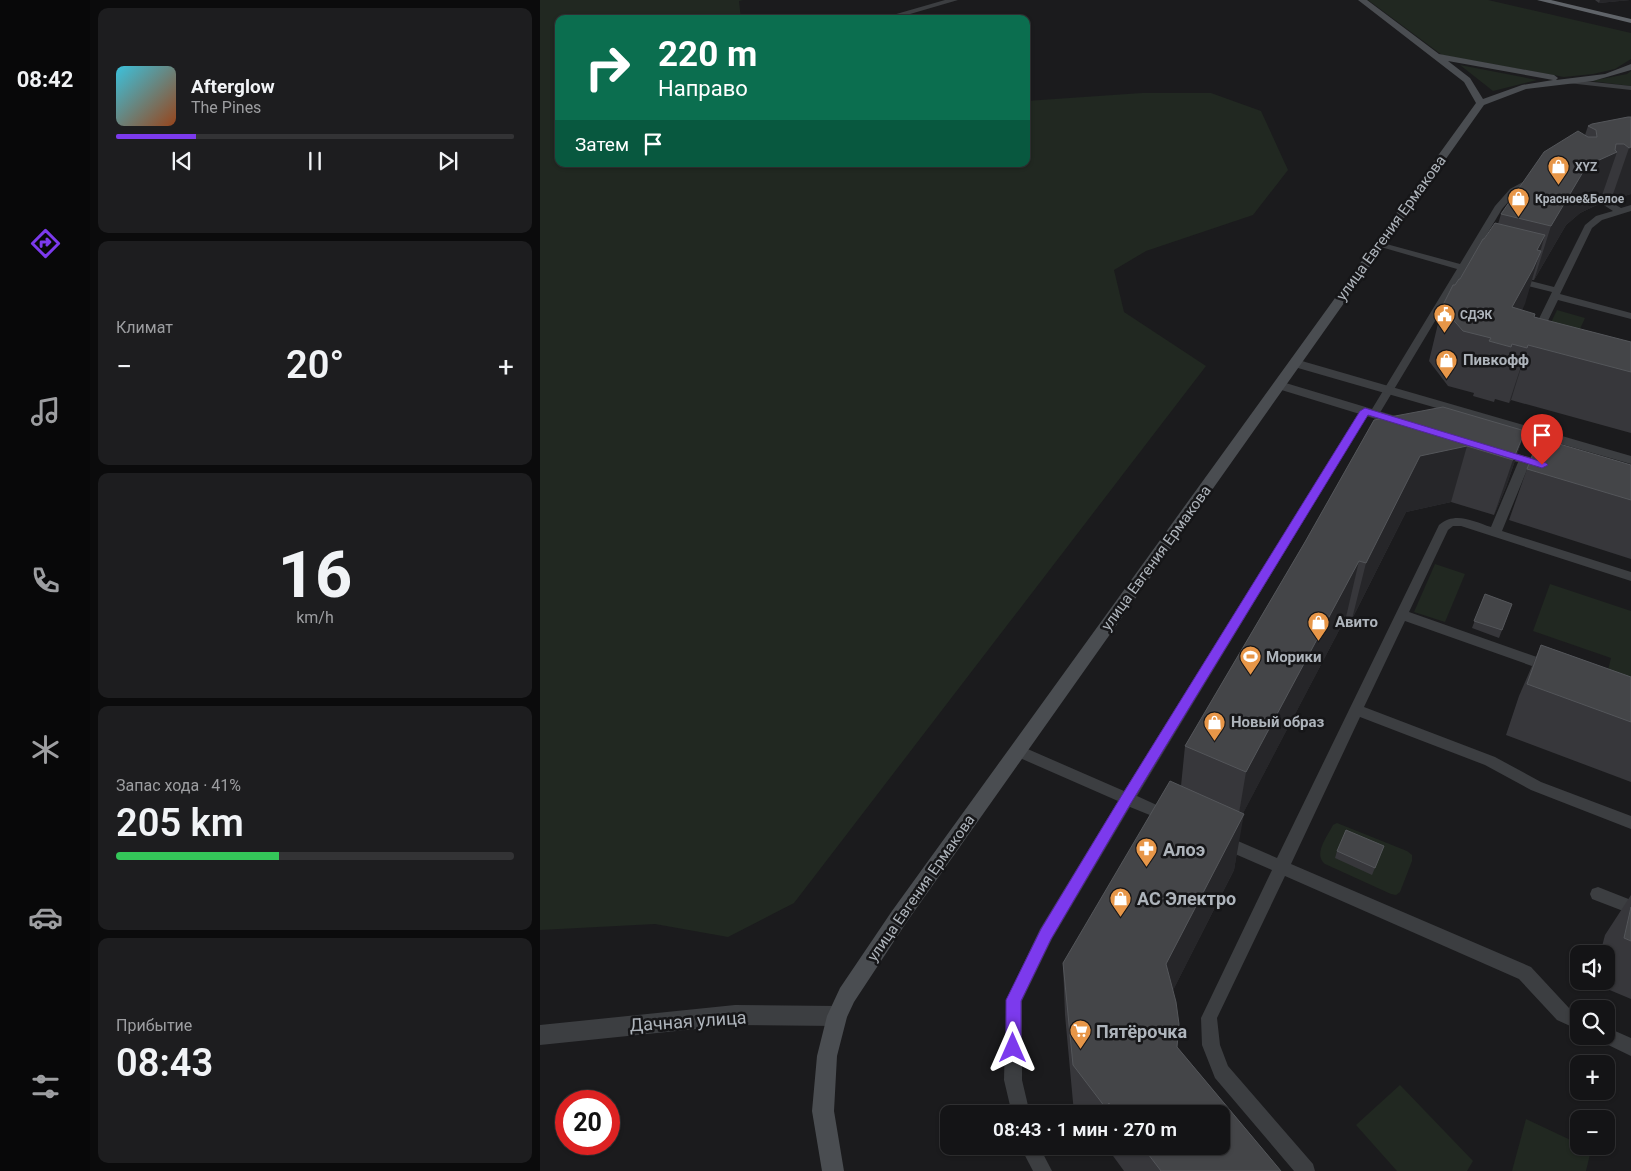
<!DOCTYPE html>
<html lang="ru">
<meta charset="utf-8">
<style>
body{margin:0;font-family:Roboto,sans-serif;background:#1d1d1f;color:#f1f3f6;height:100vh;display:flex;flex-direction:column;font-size:19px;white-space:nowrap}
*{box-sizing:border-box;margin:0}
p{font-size:16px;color:#9d9ea1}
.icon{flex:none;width:28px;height:28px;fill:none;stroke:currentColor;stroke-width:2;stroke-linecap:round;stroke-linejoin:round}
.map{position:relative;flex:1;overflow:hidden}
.side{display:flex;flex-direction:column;gap:8px;padding:8px;background:#0b0b0c;width:450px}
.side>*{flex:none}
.top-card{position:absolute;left:15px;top:15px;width:475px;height:152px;border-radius:10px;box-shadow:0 1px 4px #0004,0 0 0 1px #333335;background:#0b6e4f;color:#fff;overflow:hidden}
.buttons{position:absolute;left:1030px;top:945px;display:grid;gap:10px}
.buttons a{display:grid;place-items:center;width:45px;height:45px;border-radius:10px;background:#141416;box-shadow:0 1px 4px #0004,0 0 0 1px #333335;font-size:25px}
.speed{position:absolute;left:15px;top:1090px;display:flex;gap:10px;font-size:25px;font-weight:700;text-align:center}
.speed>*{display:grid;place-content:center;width:65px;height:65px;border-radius:50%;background:#141416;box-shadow:0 1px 4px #0004,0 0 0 1px #333335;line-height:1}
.speed .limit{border:8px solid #d22;background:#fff;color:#111}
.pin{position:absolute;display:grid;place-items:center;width:42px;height:42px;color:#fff;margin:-51px -21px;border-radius:50% 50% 50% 0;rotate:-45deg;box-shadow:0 0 5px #0007}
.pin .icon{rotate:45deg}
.me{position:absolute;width:55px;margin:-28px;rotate:0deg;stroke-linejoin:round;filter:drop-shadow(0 0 4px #0008)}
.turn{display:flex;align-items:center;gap:18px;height:105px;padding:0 20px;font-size:22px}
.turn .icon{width:65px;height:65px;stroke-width:2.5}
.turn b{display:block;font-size:35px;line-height:42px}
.then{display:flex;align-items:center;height:48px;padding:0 20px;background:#0003;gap:10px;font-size:19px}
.big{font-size:38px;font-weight:600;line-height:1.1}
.side .card{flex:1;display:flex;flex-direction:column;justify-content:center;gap:8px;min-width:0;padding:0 18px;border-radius:10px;background:#1d1d1f}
.side .dial{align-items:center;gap:0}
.dial b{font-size:65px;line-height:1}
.song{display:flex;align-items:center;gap:15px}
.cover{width:60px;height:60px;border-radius:8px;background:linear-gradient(135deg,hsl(190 70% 55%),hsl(20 70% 35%))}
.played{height:5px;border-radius:2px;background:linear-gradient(90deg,#7c3aed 20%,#333335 20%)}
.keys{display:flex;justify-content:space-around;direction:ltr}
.heat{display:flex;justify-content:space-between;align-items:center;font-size:28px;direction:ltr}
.charge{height:8px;border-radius:4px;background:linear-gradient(90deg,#34c759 41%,#333335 0)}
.trip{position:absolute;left:400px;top:1105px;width:290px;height:50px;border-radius:10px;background:#141416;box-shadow:0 1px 4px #0004,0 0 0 1px #333335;font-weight:600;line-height:50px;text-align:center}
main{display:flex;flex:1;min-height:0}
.tabs{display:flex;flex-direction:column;width:90px;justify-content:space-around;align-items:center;background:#080809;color:#9d9ea1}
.tabs .icon{width:35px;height:35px}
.tabs .selected{color:#7c3aed}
.tabs b{font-size:22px;color:#f1f3f6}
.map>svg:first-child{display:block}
.green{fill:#212821}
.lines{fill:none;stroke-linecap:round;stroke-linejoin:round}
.service{fill:#3c3e41;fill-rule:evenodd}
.minor{fill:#3c3e41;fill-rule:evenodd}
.secondary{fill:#4a4d51;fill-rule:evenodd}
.trunk{fill:#606469;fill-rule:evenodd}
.wall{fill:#37373b}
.shaded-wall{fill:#262629}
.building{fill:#444548;stroke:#54565a}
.route{fill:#7c3aed;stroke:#51269a}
.labels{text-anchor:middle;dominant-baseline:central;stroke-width:5;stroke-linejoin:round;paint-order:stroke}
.far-poi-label{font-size:12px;font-weight:bold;fill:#aeb4bb;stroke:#161618;text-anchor:start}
.street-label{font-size:15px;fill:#aeb4bb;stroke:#161618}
.poi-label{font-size:15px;font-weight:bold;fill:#aeb4bb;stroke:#161618;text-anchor:start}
.near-poi-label{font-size:18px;font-weight:bold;fill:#aeb4bb;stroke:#161618;text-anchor:start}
.near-street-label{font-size:18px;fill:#aeb4bb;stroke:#161618}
</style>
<main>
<nav class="tabs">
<b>08:42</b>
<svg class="icon selected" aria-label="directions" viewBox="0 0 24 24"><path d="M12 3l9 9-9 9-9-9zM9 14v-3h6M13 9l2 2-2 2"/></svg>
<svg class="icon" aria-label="music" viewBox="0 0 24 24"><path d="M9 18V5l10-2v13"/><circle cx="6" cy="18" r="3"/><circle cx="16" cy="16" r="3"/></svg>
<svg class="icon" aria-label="phone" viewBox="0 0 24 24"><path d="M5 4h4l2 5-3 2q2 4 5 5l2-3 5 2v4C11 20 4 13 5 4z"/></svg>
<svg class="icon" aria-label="climate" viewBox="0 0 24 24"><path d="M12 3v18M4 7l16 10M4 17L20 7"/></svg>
<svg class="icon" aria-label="car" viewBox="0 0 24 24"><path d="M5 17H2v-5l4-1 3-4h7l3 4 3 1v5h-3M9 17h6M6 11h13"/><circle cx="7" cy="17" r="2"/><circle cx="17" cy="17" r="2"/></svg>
<svg class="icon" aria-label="filters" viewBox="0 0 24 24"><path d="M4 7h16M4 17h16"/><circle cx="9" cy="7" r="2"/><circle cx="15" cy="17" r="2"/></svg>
</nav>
<section class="side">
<div class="card">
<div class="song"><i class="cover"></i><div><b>Afterglow</b><p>The Pines</p></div></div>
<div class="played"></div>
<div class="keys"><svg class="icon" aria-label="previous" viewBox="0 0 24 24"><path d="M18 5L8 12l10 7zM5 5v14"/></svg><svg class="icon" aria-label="pause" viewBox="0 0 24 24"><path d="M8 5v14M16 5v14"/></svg><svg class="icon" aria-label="next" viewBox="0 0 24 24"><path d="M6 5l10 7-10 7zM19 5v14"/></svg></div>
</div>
<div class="card"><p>Климат</p>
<div class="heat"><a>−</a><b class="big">20°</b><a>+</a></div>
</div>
<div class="card dial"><b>16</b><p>km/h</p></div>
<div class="card"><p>Запас хода · 41%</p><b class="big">205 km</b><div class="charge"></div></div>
<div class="card"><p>Прибытие</p><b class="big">08:43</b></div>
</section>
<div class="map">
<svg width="1091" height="1171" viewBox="0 0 1091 1171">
<rect width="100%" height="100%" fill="#1b1b1d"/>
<g class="green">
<polygon points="0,0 203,0 199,1 201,19 19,19 19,164 486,164 486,101 602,93 671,93 721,111 748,170 713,215 606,251 574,270 584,312 666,366 254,903 188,937 115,924 0,930"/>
<polygon points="828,0 948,0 1091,33 1091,59 1075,69 1053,74 1024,77 902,55"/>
<polygon points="920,65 997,80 953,91"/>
<polygon points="1091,71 1091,86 1051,81 1087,74"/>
<polygon points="1017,310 1045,318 1040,329 1003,339"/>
<polygon points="895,564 925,574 905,622 874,612"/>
<polygon points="1010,584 1091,611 1091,678 1068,670 1071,658 993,631"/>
<path d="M797,823l70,28 5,4v6l-12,31 -4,3 -5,-1 -66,-30c-12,-10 2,-27 8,-39z"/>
<polygon points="860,1085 933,1161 927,1171 857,1171 816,1125"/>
<polygon points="986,1119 1039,1144 1039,1146 1051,1150 1046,1171 972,1171"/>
</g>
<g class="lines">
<g class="service">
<polygon points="1025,79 1091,86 1091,90 1028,83 1025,83"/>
<polygon points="990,178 997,180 976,193 962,209 928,266 934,269 929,272 925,271 838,416 830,416 829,414 917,269 834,245 839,242 920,264 955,206 970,189"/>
<polygon points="1062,197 1081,208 1091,205 1091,211 1062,220 1052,228 1020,294 1091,313 1091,319 1018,300 1002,333 1001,335 993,335 992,333 1012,292 972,282 970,280 975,277 1014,287 1045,225 1056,216 1073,211 1059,202 1059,198"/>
<polygon points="825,408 830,411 597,796 632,812 634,816 632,820 627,822 590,807 512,939 482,1001 482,1080 490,1114 472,1114 464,1080 466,1000 500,929 578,801 473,755 471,751 473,747 478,745 483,747 584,791 820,411"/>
<path d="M985,456l6,4 -29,71 129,41v9l-170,-55h-8l-5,4 -39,82 145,51 2,4 -2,4 -5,1 -144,-51 -41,86 131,50 46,25 90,34v13l-100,-39 -46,-25 -125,-48 -69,147 240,103 38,41 10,5v17l-22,-10 -38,-41 -234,-103 -68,142 3,27 8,21 85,98 2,7h-21l-79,-93 -13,-33 -1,-27 71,-148 -53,-23 -3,-5 3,-5 5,-2 53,23 162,-333c16,-14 34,-4 52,2l28,-67z"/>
<polygon points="1058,887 1091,900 1091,914 1052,899 1050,894 1052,889"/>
<polygon points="1066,1027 1091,1038 1091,1056 1060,1041 1058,1036 1066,1036"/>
<polygon points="480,1146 499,1146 512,1171 493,1171"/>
</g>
<g class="minor">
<polygon points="405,0 418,0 353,19 339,19"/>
<polygon points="755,359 1091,456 1091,464 751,366 749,363 751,360"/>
<polygon points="739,381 872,421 874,424 867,428 862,427 735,388 733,385"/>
<polygon points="958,448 1013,464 1015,467 1013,470 1008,471 953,455 951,452"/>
<polygon points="195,1005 297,1006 304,1009 307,1016 304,1023 297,1026 195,1025 0,1045 0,1025"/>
</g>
<path class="secondary" d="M818,0h9l72,54 115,21 4,3 -2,2 49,-6 26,-10v6l-38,11 -67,8 -42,16 -578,818 -52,79 -7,15 -10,39 -3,55 10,60h-22l-10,-60 5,-55 10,-40 13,-28 52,-77 584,-808 -12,-21zM908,61l105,19 -31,5 -39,14 -13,-21z"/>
<polygon class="trunk" points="997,0 1011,0 1091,19 1091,23"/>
</g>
<g class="wall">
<polygon points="1055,0 1090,0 1059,3"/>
<polygon points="1088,117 1091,194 1071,200 1066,196 1062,196 1059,204 1040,213 1026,225 994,280 992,280 982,310 994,317 1091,342 1091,433 971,400 969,403 955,399 954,402 933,396 934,393 908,386 889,361 902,307 915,285 920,279 944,239 958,224 961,214 1045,135 1048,126"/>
<polygon points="834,420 985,431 966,487 954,515 911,502 866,512 812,619 806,617 703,813 694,870 633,990 637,1047 741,1171 584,1171 568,1149 563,1153 558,1146 681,1146 681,1114 534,1114 534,1113 525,1015 523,963 641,786 645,746 765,542"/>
<polygon points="1091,465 1091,559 969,520 987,469"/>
<polygon points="945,594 972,604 959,638 932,628"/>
<polygon points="1001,645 1091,677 1091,782 966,735 979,696"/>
<polygon points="844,846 832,875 795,858 797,851"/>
<polygon points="1091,895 1091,999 1053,983 1053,981 1066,981 1066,954 1060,954 1065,935"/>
</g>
<g class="shaded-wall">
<polygon points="1060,0 1090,0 1059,3"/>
<polygon points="1091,147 1091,194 1071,200 1089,148"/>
<polygon points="1077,152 1059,204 1040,213 1026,225 994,280 1011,226 1043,172 1057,161"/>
<polygon points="1005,235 985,304 976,323 972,307 997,250"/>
<polygon points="988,345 971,400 969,403 987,348"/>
<polygon points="985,431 966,487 954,515 973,460"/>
<polygon points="927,446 911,502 866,512 812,619 826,563 880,456"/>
<polygon points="819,561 806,617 697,825 706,772"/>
<polygon points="704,814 694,870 620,1016 626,964"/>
<polygon points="569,1103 569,1114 564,1114 565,1107"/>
<polygon points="563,1146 568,1146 568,1149 563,1153"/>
</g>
<g class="building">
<polygon points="1088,117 1091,117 1091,147 1089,148 1084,144 1076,144 1075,150 1077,152 1057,161 1043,172 1011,226 961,214 1004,152 1038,131 1048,137 1057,137 1056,130 1048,126 1052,124"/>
<polygon points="955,223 1005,235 997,250 1001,251 993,269 972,307 995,314 994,317 1091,342 1091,372 988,345 987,348 972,344 971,347 949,341 951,338 923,331 902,307 913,285 915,285 919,279 920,279 943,239 944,239"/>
<polygon points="903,407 985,431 973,460 927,446 880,456 826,563 819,561 706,772 645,746 765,542 834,420"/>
<polygon points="999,438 1091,465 1091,500 987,469"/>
<polygon points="945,594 972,604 962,630 934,621"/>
<polygon points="1001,645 1091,677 1091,722 987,684"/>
<polygon points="630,781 704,814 626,964 636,1002 639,1024 637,1047 741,1171 621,1171 602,1146 681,1146 681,1114 577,1114 569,1103 565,1107 533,1065 523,963"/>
<polygon points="806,830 844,846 835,868 797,851"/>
<polygon points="1091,907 1091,941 1084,938"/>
</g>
<polygon class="route" points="825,408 1006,463 1008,465 1002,468 999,467 828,415 591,803 511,939 481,1001 481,1048 479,1054 473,1056 468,1054 466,1048 466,1000 501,929 582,795 820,411"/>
<defs>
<symbol id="shop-pin" viewBox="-11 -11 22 30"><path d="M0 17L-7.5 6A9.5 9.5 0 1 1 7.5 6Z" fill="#e79648" stroke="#161618"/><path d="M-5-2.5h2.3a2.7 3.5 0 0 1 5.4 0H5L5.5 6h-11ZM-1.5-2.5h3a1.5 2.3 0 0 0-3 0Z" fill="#fff"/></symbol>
<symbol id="civic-pin" viewBox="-11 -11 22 30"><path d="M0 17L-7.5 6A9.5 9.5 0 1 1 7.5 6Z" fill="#e79648" stroke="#161618"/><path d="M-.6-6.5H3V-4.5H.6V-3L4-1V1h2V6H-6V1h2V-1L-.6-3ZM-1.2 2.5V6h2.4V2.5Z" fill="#fff"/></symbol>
<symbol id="stadium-pin" viewBox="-11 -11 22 30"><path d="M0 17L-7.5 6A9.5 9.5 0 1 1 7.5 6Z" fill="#e79648" stroke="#161618"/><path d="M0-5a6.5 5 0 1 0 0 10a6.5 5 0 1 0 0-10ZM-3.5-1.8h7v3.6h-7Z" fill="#fff"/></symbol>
<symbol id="pharmacy-pin" viewBox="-11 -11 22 30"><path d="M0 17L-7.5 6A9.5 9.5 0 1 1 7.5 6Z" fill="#e79648" stroke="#161618"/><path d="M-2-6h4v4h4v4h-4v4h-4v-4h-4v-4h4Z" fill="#fff"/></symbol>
<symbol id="supermarket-pin" viewBox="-11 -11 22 30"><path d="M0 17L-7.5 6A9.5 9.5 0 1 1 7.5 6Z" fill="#e79648" stroke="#161618"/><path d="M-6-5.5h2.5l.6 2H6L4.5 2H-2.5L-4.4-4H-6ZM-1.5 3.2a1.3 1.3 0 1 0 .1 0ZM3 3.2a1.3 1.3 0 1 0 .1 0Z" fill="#fff"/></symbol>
</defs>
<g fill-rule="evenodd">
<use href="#shop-pin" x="1006" y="154" width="25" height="34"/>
<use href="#shop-pin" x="966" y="186" width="25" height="34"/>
<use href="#civic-pin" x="892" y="302" width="25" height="34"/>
<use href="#shop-pin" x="894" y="348" width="25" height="34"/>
<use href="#shop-pin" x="766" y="610" width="25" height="34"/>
<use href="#stadium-pin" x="698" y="644" width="25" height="34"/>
<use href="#shop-pin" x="662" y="710" width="25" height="34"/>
<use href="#pharmacy-pin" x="594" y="836" width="25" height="34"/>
<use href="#shop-pin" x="568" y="886" width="25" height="34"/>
<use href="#supermarket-pin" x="528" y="1018" width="25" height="34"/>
</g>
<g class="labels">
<g class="far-poi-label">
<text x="1035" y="167">XYZ</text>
<text x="995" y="199">Красное&amp;Белое</text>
<text x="920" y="315">СДЭК</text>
</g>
<g class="street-label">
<text transform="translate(851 228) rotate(-54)">улица Евгения Ермакова</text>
<text transform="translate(616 558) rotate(-54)">улица Евгения Ермакова</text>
<text transform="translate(381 888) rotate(-55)">улица Евгения Ермакова</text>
</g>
<g class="poi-label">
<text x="923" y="360">Пивкофф</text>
<text x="795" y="622">Авито</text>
<text x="726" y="657">Морики</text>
<text x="691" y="722">Новый образ</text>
</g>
<g class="near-poi-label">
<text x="623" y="849">Алоэ</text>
<text x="597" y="898">АС Электро</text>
<text x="556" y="1031">Пятёрочка</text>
</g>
<g class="near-street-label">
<text transform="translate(148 1021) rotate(-4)">Дачная улица</text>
</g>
</g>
</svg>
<div class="buttons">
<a><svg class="icon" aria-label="sound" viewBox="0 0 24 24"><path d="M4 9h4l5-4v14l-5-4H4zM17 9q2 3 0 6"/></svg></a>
<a><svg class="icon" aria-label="search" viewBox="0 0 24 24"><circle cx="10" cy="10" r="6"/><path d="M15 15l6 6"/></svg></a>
<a>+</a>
<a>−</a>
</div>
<div class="speed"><div class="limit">20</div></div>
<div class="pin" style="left:1002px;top:465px;background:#d93025"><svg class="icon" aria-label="arrive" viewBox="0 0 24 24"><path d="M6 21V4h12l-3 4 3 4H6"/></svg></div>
<svg class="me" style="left:473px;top:1048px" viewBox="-20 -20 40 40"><path d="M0-17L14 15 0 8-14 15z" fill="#7c3aed" stroke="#fff" stroke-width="4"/></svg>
<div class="trip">08:43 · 1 мин · 270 m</div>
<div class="top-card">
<div class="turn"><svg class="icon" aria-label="right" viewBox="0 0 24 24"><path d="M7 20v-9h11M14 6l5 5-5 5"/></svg><div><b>220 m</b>Направо</div></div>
<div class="then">Затем<svg class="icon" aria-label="arrive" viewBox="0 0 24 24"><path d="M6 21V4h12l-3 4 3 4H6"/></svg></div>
</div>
</div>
</main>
